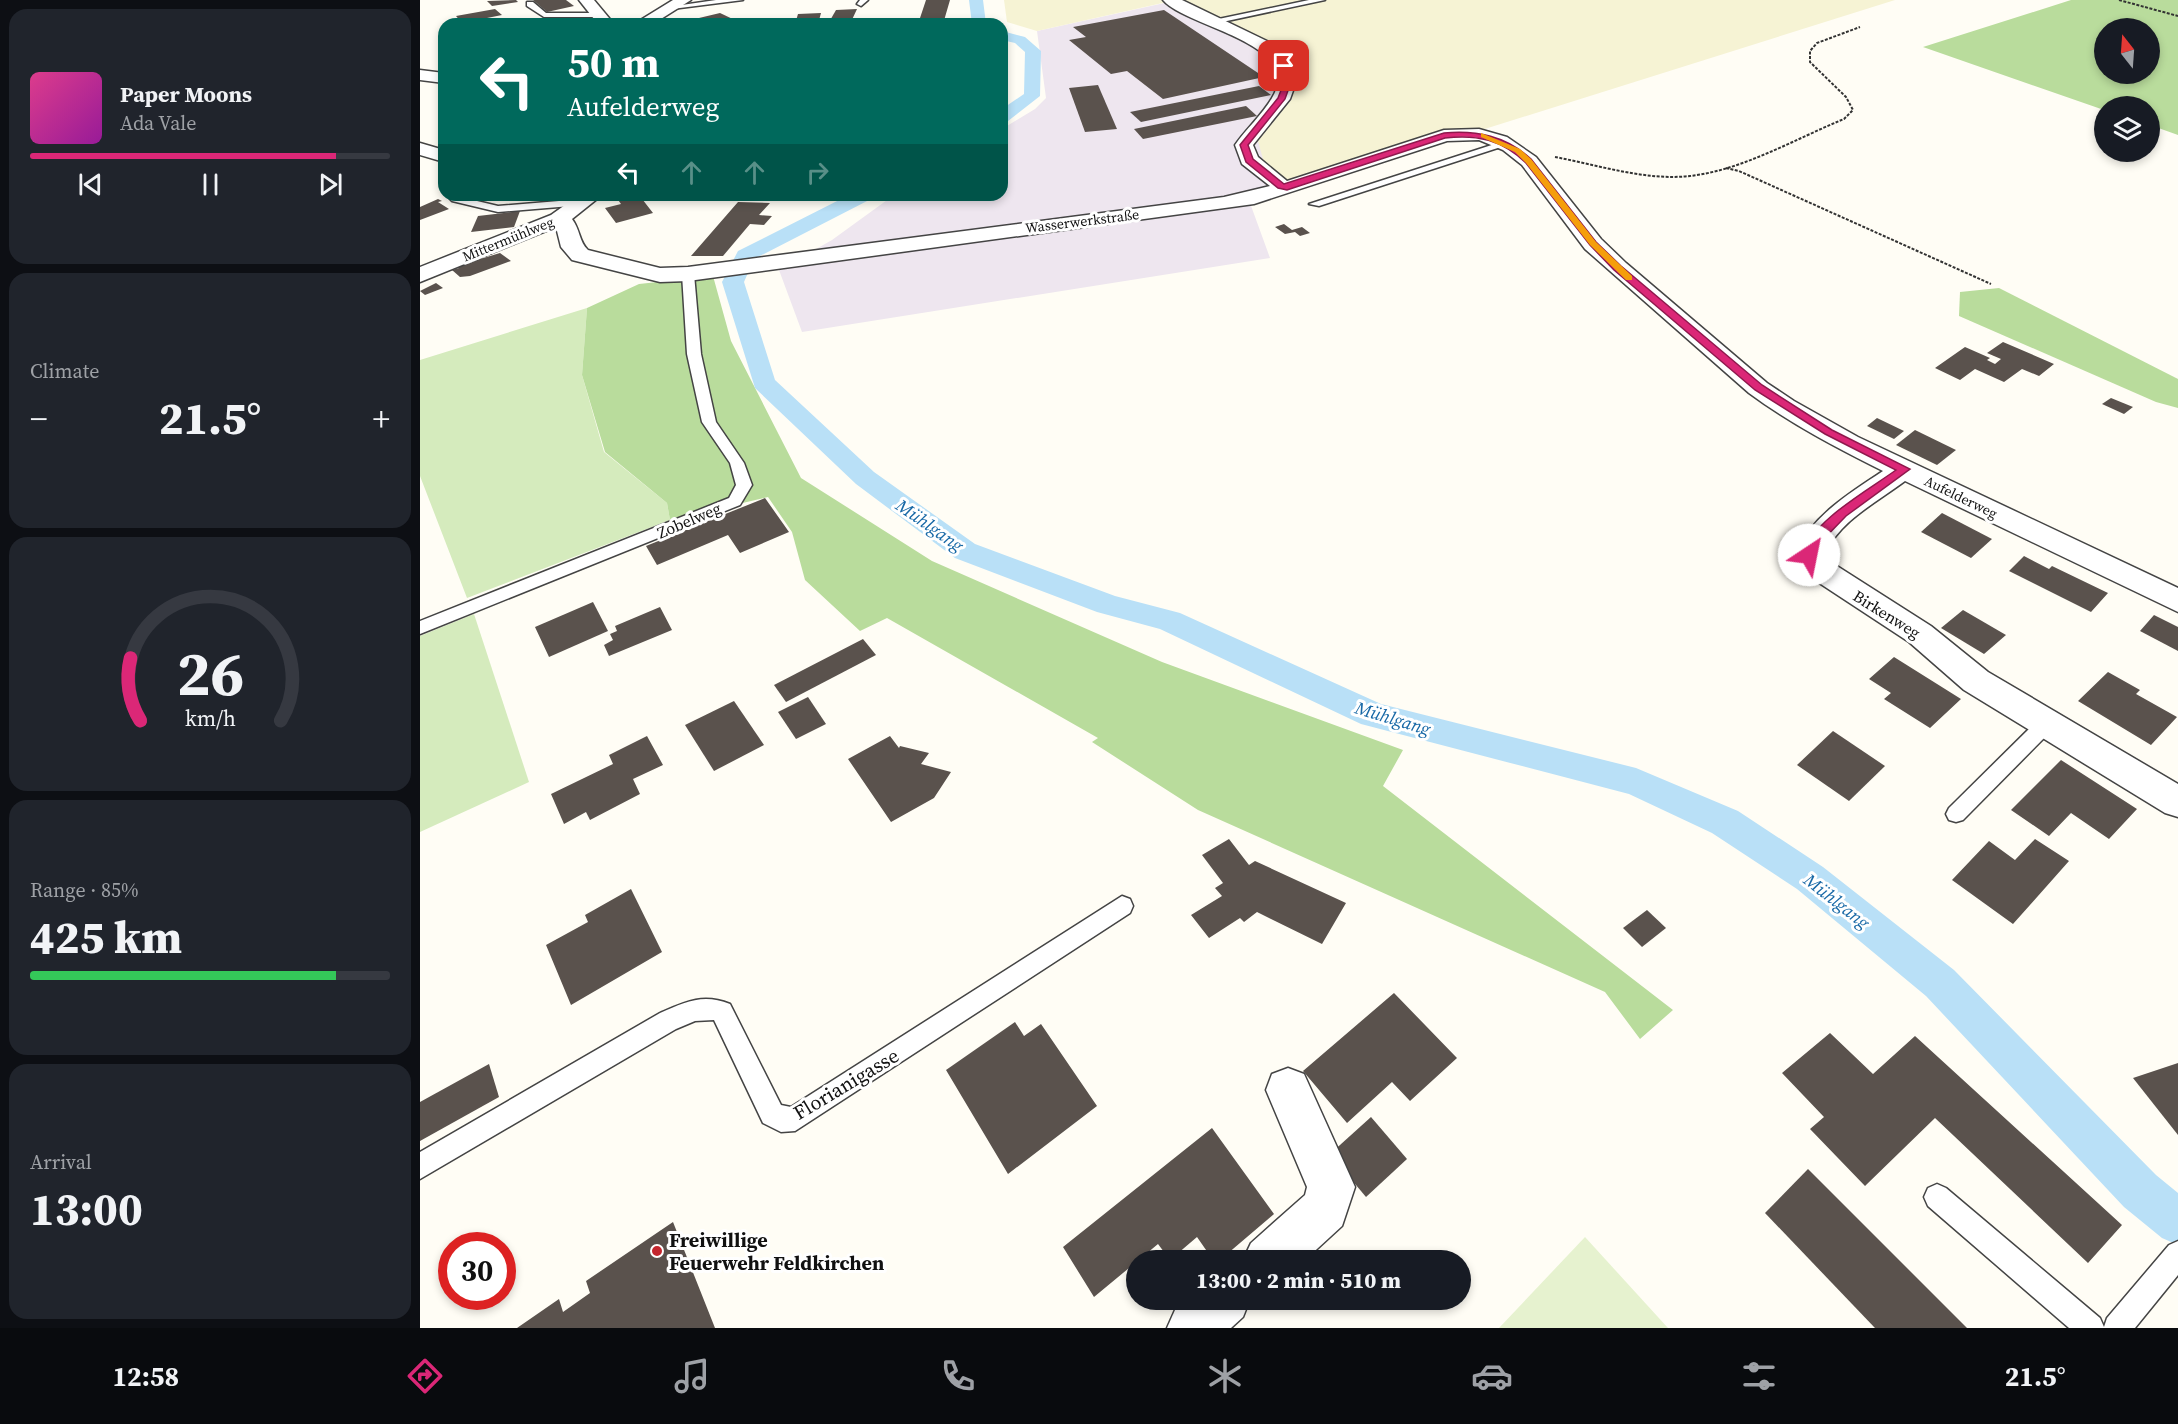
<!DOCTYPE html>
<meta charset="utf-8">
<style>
body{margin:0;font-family:"Source Serif 4",serif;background:#20242c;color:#f1f3f6;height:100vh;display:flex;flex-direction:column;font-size:22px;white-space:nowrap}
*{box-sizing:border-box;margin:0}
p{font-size:20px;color:#9ea1a6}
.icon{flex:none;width:33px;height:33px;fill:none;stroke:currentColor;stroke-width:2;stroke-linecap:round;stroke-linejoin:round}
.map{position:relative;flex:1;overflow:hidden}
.details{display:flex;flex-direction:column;gap:9px;padding:9px;background:#0d0f14;width:420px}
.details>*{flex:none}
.guide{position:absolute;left:18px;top:18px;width:570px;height:183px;border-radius:18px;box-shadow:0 3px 9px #0003;background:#00695c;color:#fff;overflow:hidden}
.needle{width:39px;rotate:343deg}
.tools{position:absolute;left:1674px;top:18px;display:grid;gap:12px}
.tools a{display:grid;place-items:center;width:66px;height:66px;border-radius:50%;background:#171b24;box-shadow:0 3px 9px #0003;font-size:30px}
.speed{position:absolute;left:18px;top:1232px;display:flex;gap:12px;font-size:30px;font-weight:700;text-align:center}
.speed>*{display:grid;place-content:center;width:78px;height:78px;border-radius:50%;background:#171b24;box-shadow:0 3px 9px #0003;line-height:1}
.speed .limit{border:9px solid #d22;background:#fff;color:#111}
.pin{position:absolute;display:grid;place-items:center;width:51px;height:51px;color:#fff;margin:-26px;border-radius:12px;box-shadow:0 3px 9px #0006}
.me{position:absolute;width:66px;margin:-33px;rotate:34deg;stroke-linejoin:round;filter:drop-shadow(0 0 4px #0008)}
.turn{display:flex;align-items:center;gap:21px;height:126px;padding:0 30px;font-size:27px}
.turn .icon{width:78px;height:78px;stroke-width:2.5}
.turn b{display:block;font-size:42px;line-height:51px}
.lanes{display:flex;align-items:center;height:57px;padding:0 30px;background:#0003;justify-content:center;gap:30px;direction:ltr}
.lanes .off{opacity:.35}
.big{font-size:45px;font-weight:800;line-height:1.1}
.details .widget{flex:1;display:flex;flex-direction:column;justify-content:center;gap:9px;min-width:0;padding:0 21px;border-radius:18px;background:#20242c}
.details .dial{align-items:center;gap:0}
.dial svg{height:156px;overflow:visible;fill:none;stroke:#363941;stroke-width:7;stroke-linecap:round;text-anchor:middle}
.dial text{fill:#f1f3f6;stroke:none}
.song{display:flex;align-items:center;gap:18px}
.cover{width:72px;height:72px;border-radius:9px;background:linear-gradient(135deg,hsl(330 70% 55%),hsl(300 70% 35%))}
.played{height:6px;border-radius:3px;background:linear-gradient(90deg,#db2777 85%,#363941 85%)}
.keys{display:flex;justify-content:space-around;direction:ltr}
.heat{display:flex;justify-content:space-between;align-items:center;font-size:33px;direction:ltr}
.charge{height:9px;border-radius:4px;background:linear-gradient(90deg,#34c759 85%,#363941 0)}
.trip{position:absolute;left:706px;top:1250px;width:345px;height:60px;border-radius:30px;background:#171b24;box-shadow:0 3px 9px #0003;font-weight:800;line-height:60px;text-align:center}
.dock{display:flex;height:96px;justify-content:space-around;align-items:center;background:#090b0e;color:#9ea1a6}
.dock .icon{width:42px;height:42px}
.dock .current{color:#db2777}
.dock b{font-size:27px;color:#f1f3f6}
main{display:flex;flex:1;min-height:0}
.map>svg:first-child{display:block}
.industrial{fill:#eee6ef}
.farmland{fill:#f6f3d4}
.green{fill:#d5ebbd}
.forest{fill:#b9dc9c;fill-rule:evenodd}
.pitch{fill:#e6f2cf}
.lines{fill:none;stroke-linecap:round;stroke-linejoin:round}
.canal{fill:#b9e0f7;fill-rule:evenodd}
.building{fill:#5a524d}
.service-casing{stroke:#444;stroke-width:3}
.minor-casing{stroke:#444;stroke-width:3}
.path{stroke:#333;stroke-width:2;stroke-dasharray:3 1.5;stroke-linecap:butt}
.service{fill:#fff;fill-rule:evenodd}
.minor{fill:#fff;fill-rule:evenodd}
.route{fill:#db2777;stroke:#8e194d;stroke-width:1.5}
.slow{fill:#f59e0b}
.poi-dot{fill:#c4262e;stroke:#fff;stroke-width:2}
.labels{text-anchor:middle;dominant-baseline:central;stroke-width:6;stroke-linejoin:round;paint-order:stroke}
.far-street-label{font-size:14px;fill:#111;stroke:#fff}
.street-label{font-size:16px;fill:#111;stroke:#fff}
.water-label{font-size:18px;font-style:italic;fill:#1768a6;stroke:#fff}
.near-street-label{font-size:20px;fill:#111;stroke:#fff}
.near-poi-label{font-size:20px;font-weight:bold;fill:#111;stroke:#fff;text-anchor:start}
</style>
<main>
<section class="details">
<div class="widget">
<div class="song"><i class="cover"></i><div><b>Paper Moons</b><p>Ada Vale</p></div></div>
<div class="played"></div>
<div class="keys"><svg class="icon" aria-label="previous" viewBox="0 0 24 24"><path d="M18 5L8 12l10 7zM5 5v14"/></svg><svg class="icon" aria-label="pause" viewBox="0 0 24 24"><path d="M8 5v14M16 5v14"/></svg><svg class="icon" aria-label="next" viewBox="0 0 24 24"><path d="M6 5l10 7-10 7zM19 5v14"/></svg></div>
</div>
<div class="widget"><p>Climate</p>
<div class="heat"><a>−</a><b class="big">21.5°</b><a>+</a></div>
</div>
<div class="widget dial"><svg viewBox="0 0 100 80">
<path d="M14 69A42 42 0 1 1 86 69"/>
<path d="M14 69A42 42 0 0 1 9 37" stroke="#db2777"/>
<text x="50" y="56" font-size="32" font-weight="700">26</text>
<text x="50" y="72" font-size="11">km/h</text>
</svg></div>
<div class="widget"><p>Range · 85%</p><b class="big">425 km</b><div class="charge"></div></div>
<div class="widget"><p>Arrival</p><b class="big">13:00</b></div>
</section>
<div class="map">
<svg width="1758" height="1328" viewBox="0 0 1758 1328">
<rect width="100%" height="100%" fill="#fffdf5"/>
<polygon class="industrial" points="758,0 849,42 873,68 872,99 838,141 877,188 830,203 850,258 382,332 359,270 412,240 474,195 582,195 582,129 615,109 626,98 617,31"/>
<g class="farmland">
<polygon points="584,0 756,0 617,31 587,22"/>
<polygon points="758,0 1475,0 877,188 844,163 838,141 872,99 873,68 849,42"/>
</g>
<g class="green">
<polygon points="167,308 162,375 184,452 247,503 250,520 47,598 0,476 0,360"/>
<polygon points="54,614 109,782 0,832 0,636"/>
</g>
<g class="forest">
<path d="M1651,0h107v135l-28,-10v-19h-46v4l-181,-63zM1684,28h46v46h-46z"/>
<polygon points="293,276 311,341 381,478 512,561 742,662 983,750 963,786 1253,1010 1220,1039 1185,992 778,810 672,742 678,738 467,618 440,631 385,580 372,532 348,497 250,520 247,503 185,452 162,375 167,308 219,284"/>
<polygon points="1579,288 1758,379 1758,408 1736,402 1539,316 1540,292"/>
</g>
<polygon class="pitch" points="1165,1237 1248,1328 1079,1328"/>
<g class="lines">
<g class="canal">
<polygon points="549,0 563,0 566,24 552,24"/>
<polygon points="582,31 605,37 621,51 620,96 588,121 582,122 582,109 604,94 605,52 595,43 582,40"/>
<polygon points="429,195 454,195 451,199 334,259 324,282 355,380 454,472 555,544 695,596 760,613 961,704 1216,768 1318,811 1403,867 1534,970 1736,1175 1758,1193 1758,1245 1742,1238 1704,1207 1506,996 1377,889 1292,833 1209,794 941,724 740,629 677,612 535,558 436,484 335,388 302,282 318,251"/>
</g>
</g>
<g class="building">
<polygon points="96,0 98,2 72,6 67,1"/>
<polygon points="113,0 146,0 154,6 127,12"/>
<polygon points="506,0 530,0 523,24 473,24 474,19 500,18"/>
<polygon points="75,9 82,15 42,23 36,16"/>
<polygon points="437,9 430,24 408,24 416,10"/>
<polygon points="744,10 844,77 743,99 707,71 691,74 649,40 666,37 653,27"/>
<polygon points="300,13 319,22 259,24 258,23"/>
<polygon points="401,13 398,24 375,24 378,14"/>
<polygon points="678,85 697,129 665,132 649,88"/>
<polygon points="839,86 851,95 721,122 710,112"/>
<polygon points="826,106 837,116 723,139 714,129"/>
<polygon points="206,195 219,195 233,213 196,223 185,208 201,204 196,197"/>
<polygon points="18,199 22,201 18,202 29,209 0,220 0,207"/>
<polygon points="318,202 350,203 339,215 352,216 344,225 330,224 303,256 271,256"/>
<polygon points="100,211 94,227 51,232 58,216"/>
<polygon points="864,224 872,230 882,227 890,233 880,236 875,232 865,234 855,227"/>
<polygon points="80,253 91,261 50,276 40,277 32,270 39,268 37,266"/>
<polygon points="16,283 23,288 5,295 0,291"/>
<polygon points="1583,342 1634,364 1619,376 1602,369 1584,382 1555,369 1540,380 1515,368 1545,347 1570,358 1567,360 1575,364 1581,359 1567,353"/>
<polygon points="1691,398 1713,407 1704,414 1682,404"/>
<polygon points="1457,418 1484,431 1474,439 1447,426"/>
<polygon points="1495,430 1536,450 1517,465 1476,445"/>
<polygon points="345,498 369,532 320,553 308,535 237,565 226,546"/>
<polygon points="1522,513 1572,539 1551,558 1501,532"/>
<polygon points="1604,556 1629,569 1632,566 1688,593 1671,612 1589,571"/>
<polygon points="173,602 188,631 129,657 115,627"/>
<polygon points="240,607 252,630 189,656 184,645 193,640 190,634 197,631 195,626"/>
<polygon points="1543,610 1586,635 1564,654 1521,628"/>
<polygon points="1734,615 1758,627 1758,651 1720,631"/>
<polygon points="443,639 456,655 366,702 354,685"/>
<polygon points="1474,657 1541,699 1510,728 1464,699 1471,693 1449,679"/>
<polygon points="1688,672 1720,690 1716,694 1757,717 1731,745 1658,701"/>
<polygon points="388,697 406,724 376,739 358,712"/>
<polygon points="314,701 344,745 294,771 265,725"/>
<polygon points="1413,731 1465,766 1429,801 1377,765"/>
<polygon points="227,736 243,765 213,779 220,794 170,820 166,812 144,824 131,794 193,764 189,755"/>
<polygon points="470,736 479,748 480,746 509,753 501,764 531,772 514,798 471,822 428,759"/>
<polygon points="1641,760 1717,809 1689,839 1651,813 1629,836 1591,810"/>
<polygon points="809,839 829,865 835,861 926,903 902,944 837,912 824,922 820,918 789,938 771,915 802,896 795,888 803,883 782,855"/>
<polygon points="1615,839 1649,861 1593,924 1532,880 1569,841 1595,860"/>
<polygon points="211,889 242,952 151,1005 126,945 168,922 165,915"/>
<polygon points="1227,910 1246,928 1222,947 1203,928"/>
<polygon points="974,993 1037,1058 990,1101 972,1082 927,1123 883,1071"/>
<polygon points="595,1022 604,1036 621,1024 677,1106 588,1174 526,1070"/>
<polygon points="1410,1033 1453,1074 1495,1036 1702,1225 1668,1263 1515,1118 1445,1186 1390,1129 1404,1117 1362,1073"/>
<polygon points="1758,1063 1758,1135 1713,1078"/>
<polygon points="69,1064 79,1097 0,1141 0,1102"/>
<polygon points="951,1117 987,1159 946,1197 910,1154"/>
<polygon points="792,1128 854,1214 800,1260 793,1260 777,1237 750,1260 738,1244 674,1297 643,1247"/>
<polygon points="1388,1169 1547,1328 1455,1328 1345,1213"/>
<polygon points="253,1222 295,1328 97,1328 139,1299 143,1312 170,1293 166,1281"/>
</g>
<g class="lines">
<defs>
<g id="service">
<polygon points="296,0 323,0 252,9 248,7"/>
<polygon points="440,0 448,0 441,6 437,4"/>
<polygon points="889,0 905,0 793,24 789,21"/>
<polygon points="107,2 113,2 126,13 178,13 182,15 178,17 124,17 107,6"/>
<polygon points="1081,142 1090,144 899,206 889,204"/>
<polygon points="36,196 78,206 163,199 169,202 163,205 78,212 32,201 30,199"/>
<polygon points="268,270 274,274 281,354 296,422 324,463 332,485 320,505 0,634 0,621 309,498 316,485 310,463 282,422 267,354 262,274"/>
<polygon points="1626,717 1633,719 1635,724 1633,729 1543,820 1536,822 1529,820 1526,814 1529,808 1619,719"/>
<path d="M702,896l8,3 3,7 -3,7 -335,218 -14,1 -18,-9 -49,-103 -19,1 -19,8 -256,150v-27l240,-139c25,-11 43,-20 70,-9l51,101 10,2z"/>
<polygon points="1517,1184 1526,1188 1680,1318 1684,1327 1687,1318 1749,1245 1758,1241 1758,1275 1715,1328 1649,1328 1508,1206 1504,1197 1508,1188"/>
</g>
<g id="minor">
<polygon points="159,0 174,0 194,24 178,24"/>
<polygon points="253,0 271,0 233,24 214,24"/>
<path d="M743,0h19l87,42 23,24 3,19 -5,14 -37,46 5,12 29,24 157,-51 35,-1 28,8 29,20 65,82 25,24 141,120 27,18 64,36 320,151v24l-273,-131c-28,21 -66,40 -81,74l2,4 105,67 57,46 190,112v33l-13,-4 -201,-123 -55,-48 -105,-69 -10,-18c18,-39 54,-61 89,-84 -46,-23 -92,-47 -134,-78l-164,-144 -63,-84 -19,-15 -24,-10 -32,1 -193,63 -566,77 -28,1 -88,-22 -11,-13 -5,-20 -136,55v-15l131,-52 28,-20h23l-30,24c8,10 7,23 16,31l72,18 28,-1 536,-70 46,-11 -28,-22 -7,-19c11,-16 27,-30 37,-47 34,-55 -87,-71 -109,-98z"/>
<polygon points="0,70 24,73 24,83 0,80"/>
<polygon points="0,143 24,150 24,162 0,155"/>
<polygon points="868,1068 884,1074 935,1187 922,1226 885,1260 823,1260 831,1243 885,1195 887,1187 846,1090 852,1074"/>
<polygon points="767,1299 830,1299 823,1317 811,1328 747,1328 755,1310"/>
</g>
</defs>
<use href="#service" class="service-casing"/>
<use href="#minor" class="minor-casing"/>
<g class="path">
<polyline points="1699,0 1758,16"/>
<path d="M1135,157c43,8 91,24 135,19 53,-6 105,-37 154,-57l9,-9 -7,-13 -36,-35v-11l7,-8 43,-16"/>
<polyline points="1306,168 1319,171 1571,284"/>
</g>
<use href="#service" class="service"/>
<use href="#minor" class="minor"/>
</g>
<path class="route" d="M864,64l3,2 3,19 -5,14 -37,46 5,14 31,25 160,-51c33,-3 62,3 87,26l65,83 25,24 141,119 70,45 78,39 -64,47 -28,29 -5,13h-9l-2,-3c11,-35 65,-64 94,-85l-71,-36 -70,-44 -141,-120 -24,-25 -64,-82c-24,-23 -49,-29 -81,-25l-158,52 -9,-2 -32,-26 -6,-17 38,-47 5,-13 -3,-19z"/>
<polygon class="slow" points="1061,133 1100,149 1111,159 1176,242 1212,276 1212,280 1206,280 1170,245 1106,163 1095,152 1061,137"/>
<circle class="poi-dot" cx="237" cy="1251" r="6"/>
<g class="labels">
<g class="far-street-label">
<text transform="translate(662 221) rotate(-7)">Wasserwerkstraße</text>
<text transform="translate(88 239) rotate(-22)">Mittermühlweg</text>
<text transform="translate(1541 497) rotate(26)">Aufelderweg</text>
</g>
<g class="street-label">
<text transform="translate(269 520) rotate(-23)">Zobelweg</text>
<text transform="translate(1467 614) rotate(32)">Birkenweg</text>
</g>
<g class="water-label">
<text transform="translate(510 525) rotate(35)">Mühlgang</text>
<text transform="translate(973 718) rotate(17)">Mühlgang</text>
<text transform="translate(1417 901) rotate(38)">Mühlgang</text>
</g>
<g class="near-street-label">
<text transform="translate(426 1084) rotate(-31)">Florianigasse</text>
</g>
<g class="near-poi-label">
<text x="249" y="1240">Freiwillige<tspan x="249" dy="23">Feuerwehr Feldkirchen</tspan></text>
</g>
</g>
</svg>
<div class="tools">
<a><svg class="needle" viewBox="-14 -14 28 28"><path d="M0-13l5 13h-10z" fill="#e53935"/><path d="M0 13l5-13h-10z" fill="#9ea1a6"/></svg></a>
<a><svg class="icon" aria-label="layers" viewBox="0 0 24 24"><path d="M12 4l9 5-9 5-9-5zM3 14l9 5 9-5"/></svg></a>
</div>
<div class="speed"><div class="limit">30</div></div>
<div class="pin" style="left:864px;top:66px;background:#d93025"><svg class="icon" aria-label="arrive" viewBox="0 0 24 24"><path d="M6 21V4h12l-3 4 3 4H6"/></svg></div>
<svg class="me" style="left:1389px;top:555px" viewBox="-20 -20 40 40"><circle r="19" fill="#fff"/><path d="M0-13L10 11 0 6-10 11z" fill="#db2777"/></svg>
<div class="trip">13:00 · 2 min · 510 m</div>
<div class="guide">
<div class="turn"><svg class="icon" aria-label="left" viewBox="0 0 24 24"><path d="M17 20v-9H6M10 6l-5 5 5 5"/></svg><div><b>50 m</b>Aufelderweg</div></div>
<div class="lanes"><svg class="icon" aria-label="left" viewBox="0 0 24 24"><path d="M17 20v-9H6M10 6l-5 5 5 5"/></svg><svg class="icon off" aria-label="ahead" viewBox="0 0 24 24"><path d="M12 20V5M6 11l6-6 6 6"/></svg><svg class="icon off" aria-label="ahead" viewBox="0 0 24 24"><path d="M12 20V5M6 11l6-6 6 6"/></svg><svg class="icon off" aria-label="right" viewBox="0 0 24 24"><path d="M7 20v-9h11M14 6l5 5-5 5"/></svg></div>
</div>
</div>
</main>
<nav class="dock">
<b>12:58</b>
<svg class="icon current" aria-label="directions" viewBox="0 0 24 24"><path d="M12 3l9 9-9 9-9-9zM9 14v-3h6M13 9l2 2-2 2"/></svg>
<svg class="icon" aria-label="music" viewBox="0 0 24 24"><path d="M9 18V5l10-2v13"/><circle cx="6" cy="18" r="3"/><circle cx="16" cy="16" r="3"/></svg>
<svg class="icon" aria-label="phone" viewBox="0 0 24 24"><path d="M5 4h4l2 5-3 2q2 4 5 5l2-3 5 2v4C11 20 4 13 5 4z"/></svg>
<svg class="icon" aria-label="climate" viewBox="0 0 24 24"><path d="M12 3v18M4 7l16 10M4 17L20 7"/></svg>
<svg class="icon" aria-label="car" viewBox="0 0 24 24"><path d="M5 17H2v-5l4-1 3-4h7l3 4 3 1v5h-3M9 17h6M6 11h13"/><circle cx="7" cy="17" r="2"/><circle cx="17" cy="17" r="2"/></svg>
<svg class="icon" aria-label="filters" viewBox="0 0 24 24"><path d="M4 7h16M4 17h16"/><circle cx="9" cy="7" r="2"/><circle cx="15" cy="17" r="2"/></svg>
<b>21.5°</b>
</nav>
